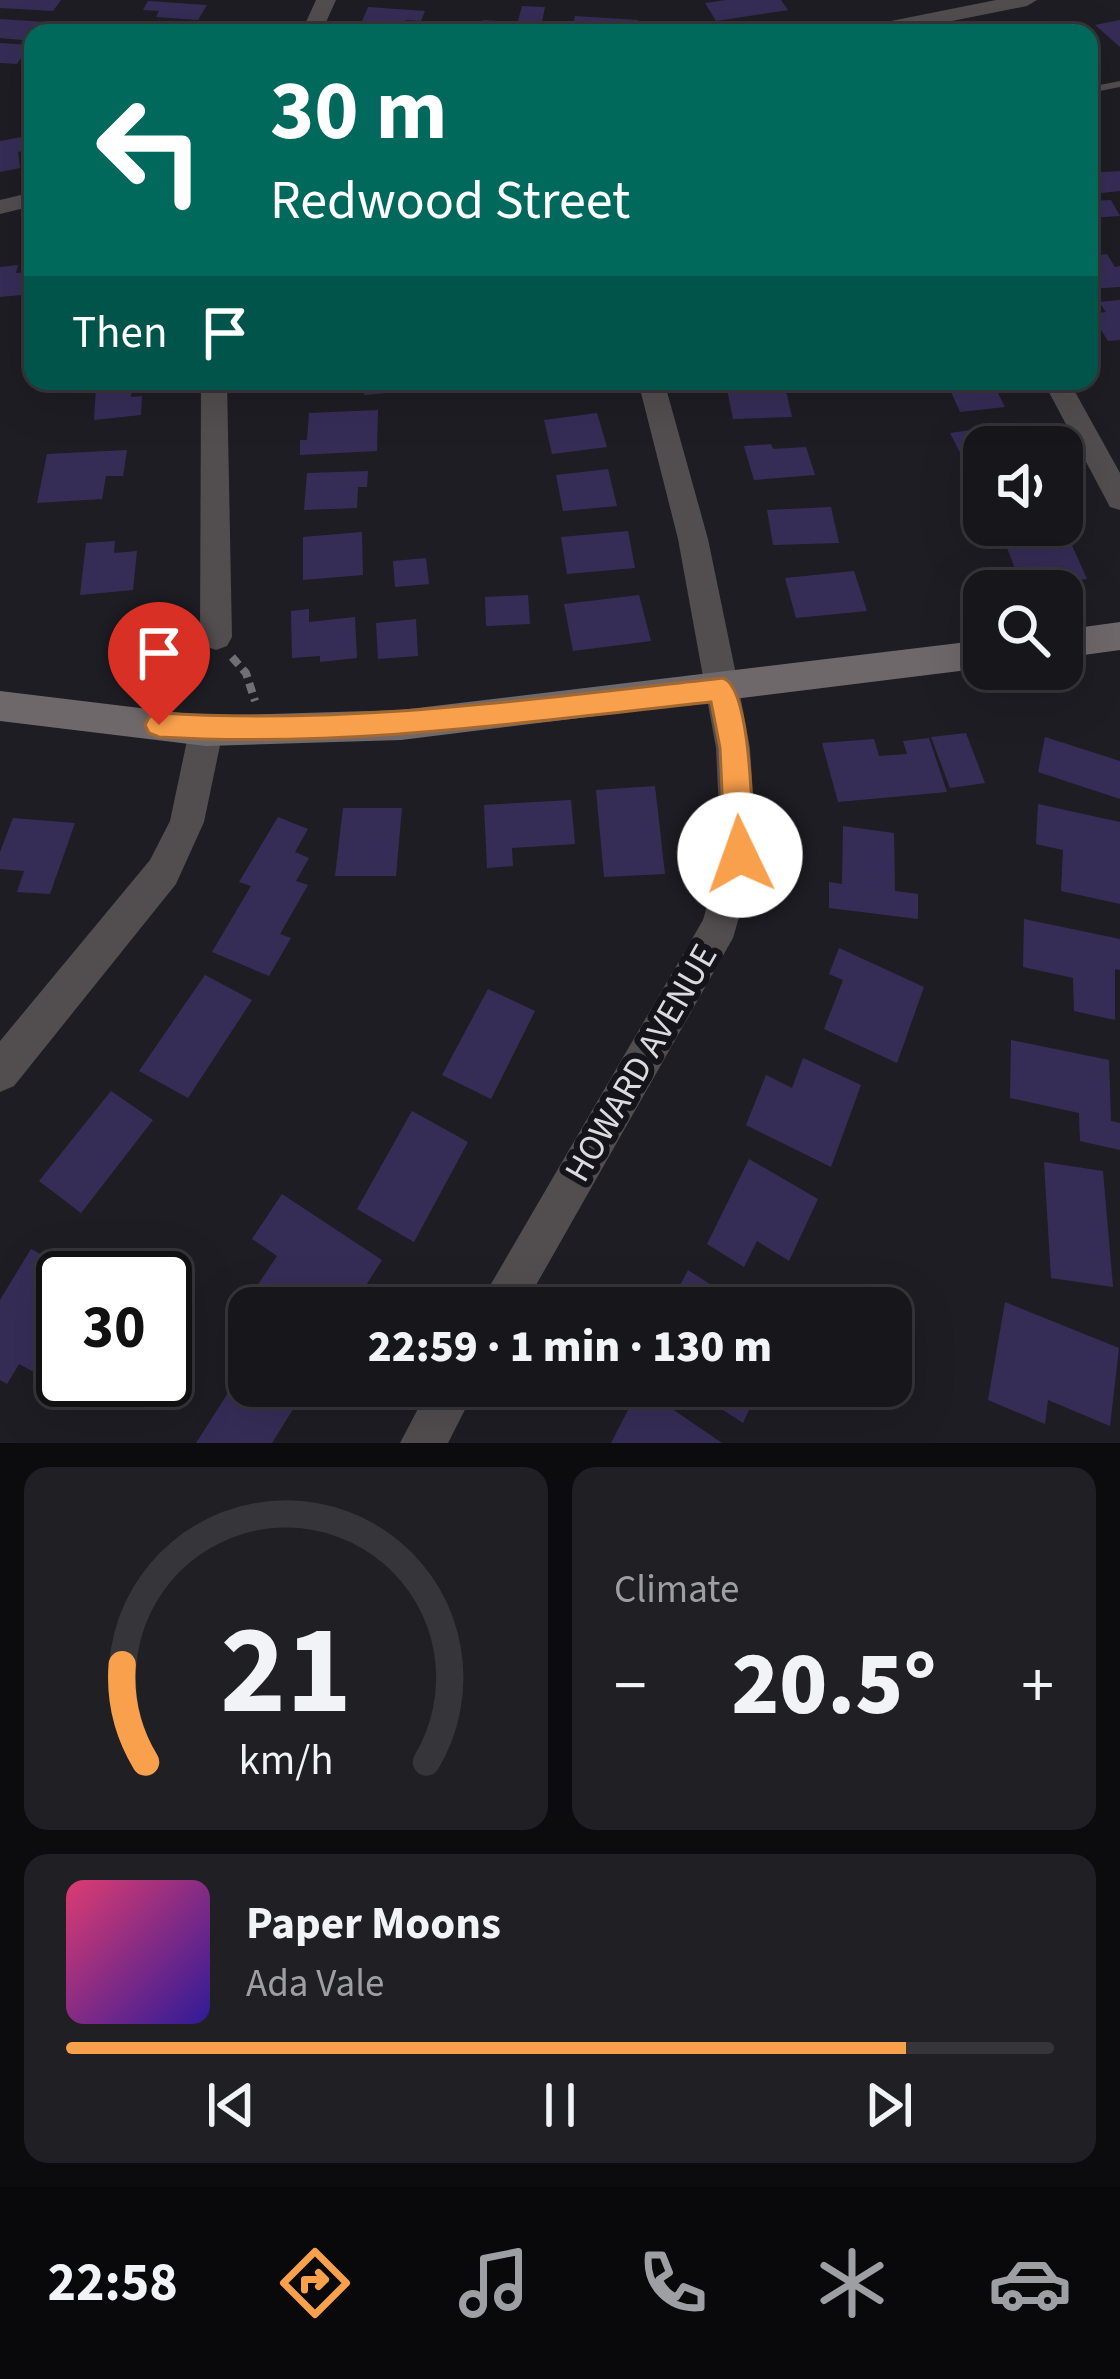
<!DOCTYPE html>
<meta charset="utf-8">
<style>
body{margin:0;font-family:"Source Sans 3",sans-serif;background:#1f1f24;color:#f1f3f6;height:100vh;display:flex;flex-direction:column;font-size:45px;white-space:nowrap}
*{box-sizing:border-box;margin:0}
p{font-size:39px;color:#9e9fa3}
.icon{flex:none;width:66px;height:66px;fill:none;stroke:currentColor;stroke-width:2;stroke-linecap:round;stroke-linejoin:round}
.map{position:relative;height:1443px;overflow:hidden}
.sheet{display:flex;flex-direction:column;gap:24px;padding:24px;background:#0c0c0f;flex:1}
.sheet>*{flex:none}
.guide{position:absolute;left:24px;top:24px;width:1074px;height:366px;border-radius:24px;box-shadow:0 12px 48px #0002,0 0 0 3px #35353a;background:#00695c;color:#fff;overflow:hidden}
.fabs{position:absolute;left:963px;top:426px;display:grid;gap:24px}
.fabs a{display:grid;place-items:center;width:120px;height:120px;border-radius:24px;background:#16161b;box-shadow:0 12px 48px #0002,0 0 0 3px #35353a;font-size:60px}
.speed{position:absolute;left:36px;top:1251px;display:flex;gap:24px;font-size:60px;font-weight:700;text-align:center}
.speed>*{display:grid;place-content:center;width:156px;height:156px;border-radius:50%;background:#16161b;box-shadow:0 12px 48px #0002,0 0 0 3px #35353a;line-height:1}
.speed .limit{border:6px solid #111;border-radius:18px;background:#fff;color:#111}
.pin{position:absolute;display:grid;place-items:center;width:102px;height:102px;color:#fff;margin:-123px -51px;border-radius:50% 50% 50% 0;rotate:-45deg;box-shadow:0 0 12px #0007}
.pin .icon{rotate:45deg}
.me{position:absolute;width:132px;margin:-66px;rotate:357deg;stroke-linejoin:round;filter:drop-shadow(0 0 9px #0008)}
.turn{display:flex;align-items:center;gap:42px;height:252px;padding:0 48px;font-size:54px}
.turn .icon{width:156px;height:156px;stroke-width:2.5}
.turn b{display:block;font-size:84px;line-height:102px}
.then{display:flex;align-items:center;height:114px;padding:0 48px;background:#0003;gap:24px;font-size:45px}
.big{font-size:90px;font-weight:800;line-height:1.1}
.sheet .widget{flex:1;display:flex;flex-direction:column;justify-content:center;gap:18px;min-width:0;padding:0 42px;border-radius:24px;background:#1f1f24}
.sheet .dial{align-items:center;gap:0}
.dial svg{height:312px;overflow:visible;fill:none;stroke:#35353a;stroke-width:7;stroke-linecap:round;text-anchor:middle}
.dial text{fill:#f1f3f6;stroke:none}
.song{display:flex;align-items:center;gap:36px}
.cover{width:144px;height:144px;border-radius:18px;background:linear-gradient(135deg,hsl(340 70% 55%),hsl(250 70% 35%))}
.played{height:12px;border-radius:6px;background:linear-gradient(90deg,#f9a04c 85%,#35353a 85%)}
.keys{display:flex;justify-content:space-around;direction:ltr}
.heat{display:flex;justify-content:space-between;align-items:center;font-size:66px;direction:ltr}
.sheet .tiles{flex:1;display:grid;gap:24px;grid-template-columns:1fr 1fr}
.widget:last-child{grid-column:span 2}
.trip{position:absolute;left:228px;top:1287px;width:684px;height:120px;border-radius:24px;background:#16161b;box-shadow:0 12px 48px #0002,0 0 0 3px #35353a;font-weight:800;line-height:120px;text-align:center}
.tab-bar{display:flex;height:192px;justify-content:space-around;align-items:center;background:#09090b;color:#9e9fa3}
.tab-bar .icon{width:84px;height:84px}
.tab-bar .active{color:#f9a04c}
.tab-bar b{font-size:54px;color:#f1f3f6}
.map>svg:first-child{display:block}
.building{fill:#362d57}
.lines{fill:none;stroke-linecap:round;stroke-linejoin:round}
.path{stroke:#706f76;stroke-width:8;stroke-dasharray:10 6;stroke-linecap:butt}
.service{fill:#524d4f;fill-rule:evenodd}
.minor{fill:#524d4f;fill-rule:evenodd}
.secondary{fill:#6f686a;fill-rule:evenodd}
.route{fill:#f9a04c;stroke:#a26831;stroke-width:3}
.labels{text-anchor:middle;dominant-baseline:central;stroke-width:12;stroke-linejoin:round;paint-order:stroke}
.street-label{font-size:36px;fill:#dbdadf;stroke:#15141b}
</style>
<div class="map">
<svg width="1120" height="1443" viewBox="0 0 1120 1443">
<rect width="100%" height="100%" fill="#1e1d24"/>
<g class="building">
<polygon points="0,0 61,0 53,11 0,8"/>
<polygon points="726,0 781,0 788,10 716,21 705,3"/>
<polygon points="148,1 207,5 198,20 156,17 159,11 143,10"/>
<polygon points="522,6 545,7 542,22 518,21"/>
<polygon points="368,7 425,11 421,21 406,20 401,33 358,31"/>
<polygon points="575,16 638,20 636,33 571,33"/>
<polygon points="0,19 46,22 39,33 33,33 33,41 0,38"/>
<polygon points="483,20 513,22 510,33 479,33"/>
<polygon points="1120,20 1120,47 1095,25"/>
<polygon points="190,24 260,29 258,33 185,33"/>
<polygon points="0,43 30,45 17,64 0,63"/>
<polygon points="32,135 33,149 18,152 20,168 0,172 0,141"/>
<polygon points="1120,171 1120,191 1101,193 1089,173"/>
<polygon points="1111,200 1120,216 1089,218 1089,201"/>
<polygon points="1107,254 1115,267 1120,266 1120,287 1089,289 1089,256"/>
<polygon points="18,265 16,273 33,272 33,286 23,287 21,295 0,297 0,267"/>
<polygon points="1120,300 1120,340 1108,341 1091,314 1106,312 1099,302"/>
<polygon points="363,381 408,381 409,391 364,395"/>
<polygon points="933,381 992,381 1005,407 960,412 951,392 938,393"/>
<polygon points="784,382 792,417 733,419 726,384"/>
<polygon points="132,383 131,397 142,396 141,415 94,420 96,387"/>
<polygon points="378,410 377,451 300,455 300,440 307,440 309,413"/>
<polygon points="597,413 607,447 552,454 544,420"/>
<polygon points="1014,424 1026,447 984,447 984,463 967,466 950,433"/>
<polygon points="771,444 773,449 806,447 815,475 754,480 744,446"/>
<polygon points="127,450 123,476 106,476 102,499 37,503 47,454"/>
<polygon points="608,469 617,506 563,511 556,475"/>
<polygon points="368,471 367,487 358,487 357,508 304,510 307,473"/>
<polygon points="831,507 839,543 773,545 767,510"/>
<polygon points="628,531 635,568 567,574 561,537"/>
<polygon points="362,532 363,575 303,580 303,537"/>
<polygon points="115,541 114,553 137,551 133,590 80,595 86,543"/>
<polygon points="1071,543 1087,579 1021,584 1007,548"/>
<polygon points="426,558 429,584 395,587 393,561"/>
<polygon points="854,571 867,611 796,618 785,578"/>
<polygon points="528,595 530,624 486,626 485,597"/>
<polygon points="639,595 651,641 573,651 564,604"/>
<polygon points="309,609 309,622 355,617 357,658 320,662 320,656 292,658 291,611"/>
<polygon points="416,619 418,656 378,659 376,623"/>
<polygon points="966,733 985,783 950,788 931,737"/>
<polygon points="1045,737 1120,761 1120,799 1038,772"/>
<polygon points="929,738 947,792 838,802 822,743 874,739 879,756 907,754 903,741"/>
<polygon points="655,786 665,874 604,877 596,790"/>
<polygon points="571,800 575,844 512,848 513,866 487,868 484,805"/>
<polygon points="1038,804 1120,822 1120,904 1061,891 1063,850 1036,844"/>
<polygon points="343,808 402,808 396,876 335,876"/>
<polygon points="278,817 308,829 295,852 309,858 296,881 308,885 280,934 291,938 269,976 212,952 251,886 239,882"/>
<polygon points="13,818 75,823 50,894 17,892 24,871 0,869 0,852"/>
<polygon points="843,826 894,833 895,891 918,894 918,919 829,908 829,882 842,884"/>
<polygon points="1024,919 1120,939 1120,970 1115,969 1115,1020 1074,1011 1073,978 1023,967"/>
<polygon points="839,948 924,987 897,1063 824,1029 843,980 829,974"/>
<polygon points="205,975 252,1000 188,1098 139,1071"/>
<polygon points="488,989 535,1011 491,1099 442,1075"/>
<polygon points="1011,1040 1109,1060 1111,1121 1120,1123 1120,1150 1080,1141 1079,1113 1010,1098"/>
<polygon points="803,1058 861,1085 831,1167 746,1125 766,1075 792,1088"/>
<polygon points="111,1091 153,1120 81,1213 39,1181"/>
<polygon points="412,1111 468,1142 414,1242 357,1209"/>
<polygon points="749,1159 818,1199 789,1261 757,1241 744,1267 707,1244"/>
<polygon points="1044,1162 1103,1171 1113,1287 1051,1278"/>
<polygon points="282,1194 382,1260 358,1298 339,1284 324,1308 249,1308 249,1320 239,1313 277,1256 252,1239"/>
<polygon points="31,1249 86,1278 63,1278 63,1314 58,1322 63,1325 63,1368 54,1383 19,1364 7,1384 0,1380 0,1300"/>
<polygon points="688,1270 747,1308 668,1308"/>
<polygon points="1005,1302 1119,1348 1110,1426 1048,1400 1045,1424 988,1400"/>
<polygon points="249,1360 249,1386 284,1386 300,1398 272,1443 196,1443"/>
<polygon points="700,1386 739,1386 755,1397 743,1423 697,1393"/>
<polygon points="640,1387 722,1443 611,1443"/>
</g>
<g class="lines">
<polyline class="path" points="232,657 246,673 255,701"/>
<polygon class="service" points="1120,81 1120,87 1089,93 1089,87"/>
<g class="minor">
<polygon points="316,0 336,0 321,33 301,33"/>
<polygon points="996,0 1037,0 1027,6 892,33 851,33 861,27"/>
<polygon points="33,192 33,206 0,214 0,200"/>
<polygon points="201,381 227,381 232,637 227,646 216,650 205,646 200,637"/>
<polygon points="638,381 664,381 708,539 739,689 750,748 757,855 733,938 523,1308 477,1308 703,920 721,855 716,748 678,539"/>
<polygon points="1043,381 1069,381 1120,473 1120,510 1110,507"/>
<polygon points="206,717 218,721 223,731 204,822 176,884 14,1086 0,1092 0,1041 150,860 170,821 189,731 194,721"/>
<polygon points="430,1386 477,1386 448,1443 400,1443"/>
</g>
<g class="secondary">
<polygon points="1120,622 1120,650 1062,658 1062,630"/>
<polygon points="984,640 984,668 401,740 206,746 0,721 0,691 206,716 401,710"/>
</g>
</g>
<path class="route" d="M723,678c29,10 29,145 31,177l-4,10 -10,4 -11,-4 -4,-10 -5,-107 -9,-46c-184,20 -366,46 -552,35l-10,-4 -4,-8 4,-8 10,-4c189,12 376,-14 564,-35z"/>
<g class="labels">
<g class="street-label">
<text transform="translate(641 1063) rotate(-60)">HOWARD AVENUE</text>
</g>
</g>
</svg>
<div class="fabs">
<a><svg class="icon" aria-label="sound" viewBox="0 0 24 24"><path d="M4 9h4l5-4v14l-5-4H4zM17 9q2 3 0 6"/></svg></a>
<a><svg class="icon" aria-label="search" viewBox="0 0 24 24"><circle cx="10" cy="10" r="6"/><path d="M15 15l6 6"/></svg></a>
</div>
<div class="speed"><div class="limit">30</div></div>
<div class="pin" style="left:159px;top:725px;background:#d93025"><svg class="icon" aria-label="arrive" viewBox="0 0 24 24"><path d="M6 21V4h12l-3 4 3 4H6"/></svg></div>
<svg class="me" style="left:740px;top:855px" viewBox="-20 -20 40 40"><circle r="19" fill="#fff"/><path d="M0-13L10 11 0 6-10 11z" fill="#f9a04c"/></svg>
<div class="trip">22:59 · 1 min · 130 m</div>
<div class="guide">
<div class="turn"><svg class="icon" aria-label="left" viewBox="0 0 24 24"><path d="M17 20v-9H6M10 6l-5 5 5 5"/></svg><div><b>30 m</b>Redwood Street</div></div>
<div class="then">Then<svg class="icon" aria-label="arrive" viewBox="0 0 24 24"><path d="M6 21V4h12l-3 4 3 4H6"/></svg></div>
</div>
</div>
<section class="sheet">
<div class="tiles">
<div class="widget dial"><svg viewBox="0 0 100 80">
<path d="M14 69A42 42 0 1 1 86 69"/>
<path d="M14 69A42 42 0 0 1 8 44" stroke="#f9a04c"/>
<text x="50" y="56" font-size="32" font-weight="700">21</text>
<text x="50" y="72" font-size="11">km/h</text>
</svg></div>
<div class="widget"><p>Climate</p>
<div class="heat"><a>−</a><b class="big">20.5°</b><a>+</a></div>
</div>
<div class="widget">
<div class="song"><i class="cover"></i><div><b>Paper Moons</b><p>Ada Vale</p></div></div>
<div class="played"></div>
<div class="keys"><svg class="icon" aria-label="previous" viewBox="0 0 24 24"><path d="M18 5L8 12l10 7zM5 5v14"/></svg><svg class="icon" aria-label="pause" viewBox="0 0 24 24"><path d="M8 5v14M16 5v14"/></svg><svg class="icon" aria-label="next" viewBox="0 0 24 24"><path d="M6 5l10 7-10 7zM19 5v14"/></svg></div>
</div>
</div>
</section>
<nav class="tab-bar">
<b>22:58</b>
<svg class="icon active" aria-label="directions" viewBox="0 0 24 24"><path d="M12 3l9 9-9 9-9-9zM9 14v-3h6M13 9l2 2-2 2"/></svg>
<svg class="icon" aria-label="music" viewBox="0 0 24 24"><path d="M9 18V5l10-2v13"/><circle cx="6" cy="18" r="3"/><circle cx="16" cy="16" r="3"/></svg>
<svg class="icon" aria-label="phone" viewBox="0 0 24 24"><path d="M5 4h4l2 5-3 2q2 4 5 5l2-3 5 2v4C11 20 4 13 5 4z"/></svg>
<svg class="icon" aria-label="climate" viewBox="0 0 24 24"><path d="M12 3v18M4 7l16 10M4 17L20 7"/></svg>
<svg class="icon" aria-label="car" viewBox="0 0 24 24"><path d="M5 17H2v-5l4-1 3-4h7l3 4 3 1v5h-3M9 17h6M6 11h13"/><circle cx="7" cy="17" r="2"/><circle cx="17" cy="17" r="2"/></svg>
</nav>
